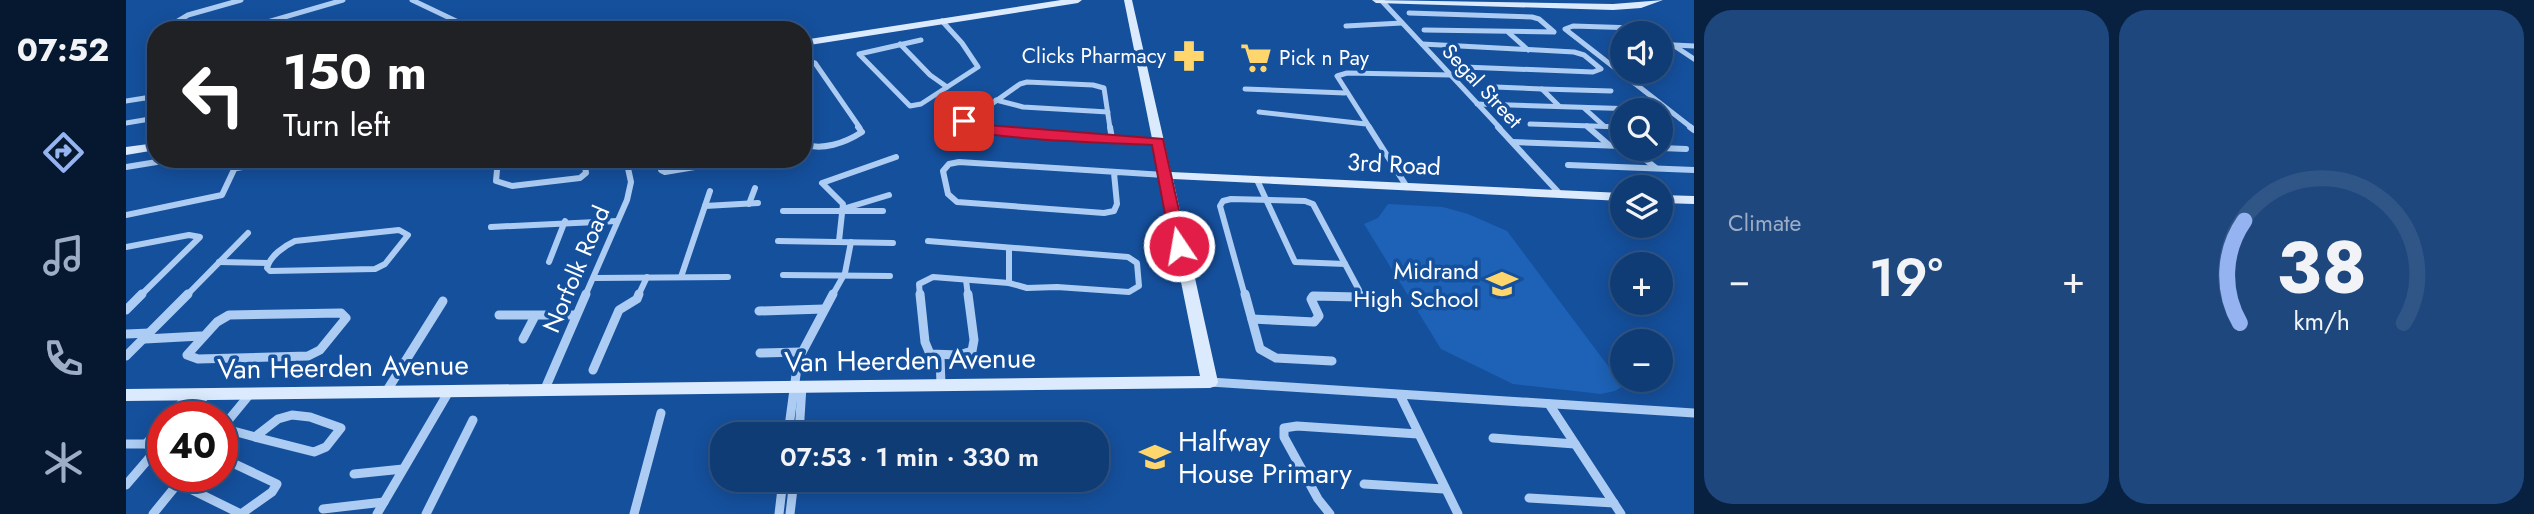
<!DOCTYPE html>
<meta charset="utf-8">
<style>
body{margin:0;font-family:Jost,sans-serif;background:#1e477e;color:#f1f3f6;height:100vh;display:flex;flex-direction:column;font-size:26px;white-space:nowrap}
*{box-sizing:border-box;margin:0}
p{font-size:23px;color:#9cadc5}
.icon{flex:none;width:38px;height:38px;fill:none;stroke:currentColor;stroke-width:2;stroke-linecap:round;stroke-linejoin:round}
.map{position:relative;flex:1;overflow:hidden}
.sheet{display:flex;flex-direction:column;gap:10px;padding:10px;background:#092141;width:840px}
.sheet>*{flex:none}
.top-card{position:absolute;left:21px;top:21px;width:665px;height:147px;border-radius:28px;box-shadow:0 4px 18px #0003,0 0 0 2px #305688;background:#202124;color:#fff;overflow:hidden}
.fabs{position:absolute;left:1484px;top:21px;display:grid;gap:14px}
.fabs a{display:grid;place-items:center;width:63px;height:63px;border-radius:50%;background:#103c76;box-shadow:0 4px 18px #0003,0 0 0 2px #305688;font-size:35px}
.speed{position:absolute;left:21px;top:401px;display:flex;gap:14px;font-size:35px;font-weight:700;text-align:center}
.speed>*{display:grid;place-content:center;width:91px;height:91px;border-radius:50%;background:#103c76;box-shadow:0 4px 18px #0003,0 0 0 2px #305688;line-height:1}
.speed .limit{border:10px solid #d22;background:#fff;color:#111}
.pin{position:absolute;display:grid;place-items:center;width:60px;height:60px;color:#fff;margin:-30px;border-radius:14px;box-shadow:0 4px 10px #0006}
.me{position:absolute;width:77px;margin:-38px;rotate:348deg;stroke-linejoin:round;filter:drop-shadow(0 0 5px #0008)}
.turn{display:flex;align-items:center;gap:24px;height:147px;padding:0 21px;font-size:32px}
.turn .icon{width:91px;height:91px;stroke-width:2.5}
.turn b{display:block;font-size:49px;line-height:60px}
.big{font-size:52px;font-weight:600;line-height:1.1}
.sheet .tile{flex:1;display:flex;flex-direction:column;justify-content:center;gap:10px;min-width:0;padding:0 24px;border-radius:28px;background:#1e477e}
.sheet .dial{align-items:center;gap:0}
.dial svg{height:182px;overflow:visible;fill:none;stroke:#305688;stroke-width:7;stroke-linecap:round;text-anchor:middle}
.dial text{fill:#f1f3f6;stroke:none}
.heat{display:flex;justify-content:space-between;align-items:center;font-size:38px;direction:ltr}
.sheet .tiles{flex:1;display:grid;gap:10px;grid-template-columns:repeat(2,1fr)}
.trip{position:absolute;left:584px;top:422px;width:399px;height:70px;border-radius:28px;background:#103c76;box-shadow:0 4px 18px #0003,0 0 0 2px #305688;font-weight:600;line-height:70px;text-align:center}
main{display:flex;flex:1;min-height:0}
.tab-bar{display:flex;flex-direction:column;width:126px;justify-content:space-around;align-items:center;background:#06182f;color:#9cadc5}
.tab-bar .icon{width:49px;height:49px}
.tab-bar .selected{color:#95b2f1}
.tab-bar b{font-size:32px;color:#f1f3f6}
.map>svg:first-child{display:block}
.green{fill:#1d62b7}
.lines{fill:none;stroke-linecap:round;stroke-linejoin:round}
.street-far2{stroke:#acccf3;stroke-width:5}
.street-far1{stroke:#acccf3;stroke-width:6}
.street{stroke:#acccf3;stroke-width:9}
.secondary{fill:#dbeafd;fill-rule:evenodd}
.route{fill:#e11d48;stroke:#92132f;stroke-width:2}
.labels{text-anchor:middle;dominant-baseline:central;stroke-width:7;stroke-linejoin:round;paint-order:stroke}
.far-poi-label{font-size:21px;fill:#fff;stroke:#15509d;text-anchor:end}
.far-street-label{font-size:21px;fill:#fff;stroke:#15509d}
.street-label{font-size:24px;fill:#fff;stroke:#15509d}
.poi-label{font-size:24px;fill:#fff;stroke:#15509d;text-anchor:end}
.near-street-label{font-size:28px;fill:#fff;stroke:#15509d}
.near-poi-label{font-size:28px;fill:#fff;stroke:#15509d;text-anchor:start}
</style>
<main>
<nav class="tab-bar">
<b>07:52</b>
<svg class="icon selected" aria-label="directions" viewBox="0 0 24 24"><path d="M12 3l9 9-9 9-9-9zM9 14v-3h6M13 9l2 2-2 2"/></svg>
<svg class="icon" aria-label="music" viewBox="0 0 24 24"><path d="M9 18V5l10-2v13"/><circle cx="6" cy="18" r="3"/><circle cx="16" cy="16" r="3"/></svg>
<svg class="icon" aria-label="phone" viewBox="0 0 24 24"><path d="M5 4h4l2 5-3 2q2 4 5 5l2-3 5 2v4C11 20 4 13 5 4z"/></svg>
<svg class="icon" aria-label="climate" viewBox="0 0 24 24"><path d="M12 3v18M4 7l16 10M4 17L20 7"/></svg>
</nav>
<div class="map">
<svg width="1568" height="514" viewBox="0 0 1568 514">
<rect width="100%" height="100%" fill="#15509d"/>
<polygon class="green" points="1262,204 1317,207 1342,214 1381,231 1497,386 1489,391 1475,394 1387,384 1315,349 1238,224 1252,218"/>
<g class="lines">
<g class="street-far2">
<polyline points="286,0 349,30"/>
<polyline points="1255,0 1374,128"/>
<polyline points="1283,13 1406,17 1413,19 1428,32 1298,30"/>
<polyline points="1220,26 1276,23"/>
<polyline points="47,30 47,24 62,15 115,0"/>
<polyline points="114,30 217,0"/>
<polyline points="1383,33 1402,50"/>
<polyline points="1529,33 1510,28 1447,26 1439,29 1566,128"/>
<polyline points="1535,37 1568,59"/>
<polyline points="795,40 733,54 784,106 795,104 852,67 836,43 816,21"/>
<polyline points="774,44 804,75 821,87"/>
<polyline points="1296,44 1448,52 1458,55 1475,69 1467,72 1338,67 1331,65 1318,51 1319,47"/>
<polyline points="1548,45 1568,46"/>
<polyline points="677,58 689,63 734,128"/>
<polyline points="1369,87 1416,89 1433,106"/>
<polyline points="1119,89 1219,93"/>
<polyline points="1416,89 1485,91"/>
<polyline points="870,100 897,107 982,112"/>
<polyline points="0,101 19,98 30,105"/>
<polyline points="1351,104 1511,109"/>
<polyline points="1458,108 1478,126"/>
<polyline points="1133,112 1240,124"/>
<polyline points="0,123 30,118"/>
<polyline points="1404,124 1496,127"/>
<polyline points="1461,126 1464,128"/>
<polyline points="852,128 836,125 894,84 901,82 967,85 978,88 984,128"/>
<polyline points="1244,128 1211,76 1221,73 1325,75"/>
</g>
<g class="street-far1">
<polyline points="842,127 986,139 984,127"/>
<polyline points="1243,127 1281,187"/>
<polyline points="1372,127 1434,194"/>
<polyline points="1462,127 1483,145"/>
<polyline points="1488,127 1496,127"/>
<polyline points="1564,127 1568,130"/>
<polyline points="986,139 1032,141"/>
<polyline points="1387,142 1496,146"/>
<path d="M677,144c19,7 42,-1 59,-12l-4,-5"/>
<polyline points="1535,148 1560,149"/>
<polyline points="1506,149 1530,168"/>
<polyline points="372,159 370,181 386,186 454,178 460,173 458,159"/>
<polyline points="532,159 535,170 539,172 616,159"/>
<polyline points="1442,165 1568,170"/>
<polyline points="0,167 49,159"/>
<polyline points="111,168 153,160"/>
<polyline points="988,173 991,204 988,211 978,213 831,202 822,194 817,171 823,164 833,162 1038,175"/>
<polyline points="1131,180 1169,262 1219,264"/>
<polyline points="623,204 629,188"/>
<polyline points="579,206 632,203"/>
<polyline points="720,208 763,195"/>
<polyline points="657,211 757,211"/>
<polyline points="0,215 96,195 113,159"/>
<polyline points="365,227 491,221"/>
<path d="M273,230l9,5 -23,29 -10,5 -105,2 -3,-3c3,-12 17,-22 28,-27z"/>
<polyline points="652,241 767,243"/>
<polyline points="713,241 717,204 696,183 770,157"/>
<polyline points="0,247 63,235 74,237 14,296"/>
<polyline points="883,248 883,283"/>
<polyline points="93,262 142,263"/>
<polyline points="423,262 439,221"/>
<polyline points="657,275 764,276"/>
<polyline points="555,277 584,191"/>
<polyline points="468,278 602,277"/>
<polyline points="840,280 842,296"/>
<polyline points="60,296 122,233"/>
<polyline points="459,296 501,200 505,182 500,159"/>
<polyline points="512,296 521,277"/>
<polyline points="706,296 719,273 725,242"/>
<polyline points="794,296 793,284 807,277 883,283 901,288 931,287 1003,292 1013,286 1011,263 1002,257 802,241"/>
<polyline points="1119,296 1094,206 1097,201 1105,199 1179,201 1187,204 1233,290 1233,296"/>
</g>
<g class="street">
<polyline points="794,294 799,342 804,354 833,355 846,351 848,340 842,294"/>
<polyline points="1119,294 1134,349 1150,358 1206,361"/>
<polyline points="0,310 16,294"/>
<polyline points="633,311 698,309"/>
<polygon points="215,313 220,318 194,350 182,356 72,359 61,355 91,322 103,315"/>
<polyline points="373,315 450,315"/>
<polyline points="1126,319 1188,322 1193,316 1185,299 1187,296 1233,297 1233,294"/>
<polyline points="0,334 24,333"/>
<polyline points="19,339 75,336"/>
<polyline points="397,339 409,316"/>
<polyline points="634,353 675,352"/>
<polyline points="0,356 62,294"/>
<polyline points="814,356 815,385"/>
<polyline points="467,370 493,310 511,299 513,294"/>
<polyline points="1084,382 1568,413"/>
<polyline points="418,391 460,294"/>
<polyline points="260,392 317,301"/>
<polyline points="1274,395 1332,514"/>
<polyline points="1423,404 1495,514"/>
<polygon points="166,415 184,417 215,428 200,447 188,452 129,437 152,419"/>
<polyline points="44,416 63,395"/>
<polyline points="60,416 80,395"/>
<polyline points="96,428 129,437"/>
<polyline points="96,428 124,394"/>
<polyline points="662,434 672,360 707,294"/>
<polyline points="673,434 676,386"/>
<polyline points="1367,438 1449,444"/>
<polyline points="0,444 35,444"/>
<polyline points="20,444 37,424"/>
<polyline points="96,458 151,484 146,492 115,514"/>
<polyline points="228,474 277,469"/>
<polyline points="52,483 115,514"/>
<polyline points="1238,484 1318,489"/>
<polyline points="0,485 37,442"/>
<polyline points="1403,498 1488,503"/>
<polyline points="197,509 258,502"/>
<polyline points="27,514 58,476"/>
<polyline points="251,514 322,393"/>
<polyline points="300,514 347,420"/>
<polyline points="508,514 535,413"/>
<polyline points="653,514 657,480"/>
<polyline points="664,514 668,480"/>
<polyline points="1204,514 1192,499 1158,437 1158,428 1171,426 1292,434"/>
</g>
<g class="secondary">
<polygon points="935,0 956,0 952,3 677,46 677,40"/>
<polygon points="998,0 1006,0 1045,172 1496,193 1496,201 1047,179 1092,382 1090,386 1084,388 0,401 0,389 1074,376"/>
<polygon points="1246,0 1487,4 1537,0 1515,8 1487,10 1250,3"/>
<polygon points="30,143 30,150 0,155 0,147"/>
<polygon points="1535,195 1568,196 1568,204 1535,203"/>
</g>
</g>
<path class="route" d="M838,117l10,7 189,15 24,107 -8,5 -8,-5 -19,-101c-32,-2 -179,-5 -197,-20z"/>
<defs>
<symbol id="pharmacy-bare" viewBox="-9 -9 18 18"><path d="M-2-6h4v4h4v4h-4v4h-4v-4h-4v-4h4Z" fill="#ffd66e" stroke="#15509d" stroke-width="2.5" paint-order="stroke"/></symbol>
<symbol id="supermarket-bare" viewBox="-9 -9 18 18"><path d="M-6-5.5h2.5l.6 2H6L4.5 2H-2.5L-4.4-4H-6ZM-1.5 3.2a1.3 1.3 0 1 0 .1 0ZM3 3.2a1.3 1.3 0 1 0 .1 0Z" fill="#ffd66e" stroke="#15509d" stroke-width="2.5" paint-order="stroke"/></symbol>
<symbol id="school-bare" viewBox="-9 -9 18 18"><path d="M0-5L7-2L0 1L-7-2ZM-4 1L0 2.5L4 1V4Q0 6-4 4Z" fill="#ffd66e" stroke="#15509d" stroke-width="2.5" paint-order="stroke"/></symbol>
</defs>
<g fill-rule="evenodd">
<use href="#pharmacy-bare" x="1041" y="34" width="44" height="44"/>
<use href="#supermarket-bare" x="1108" y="36" width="44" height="44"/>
<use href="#school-bare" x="1354" y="262" width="44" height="44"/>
<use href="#school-bare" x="1007" y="435" width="44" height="44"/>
</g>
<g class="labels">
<g class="far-poi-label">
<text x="1040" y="56">Clicks Pharmacy</text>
<text x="1153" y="58" text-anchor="start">Pick n Pay</text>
</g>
<g class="far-street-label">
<text transform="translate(1356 86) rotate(47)">Segal Street</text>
</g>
<g class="street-label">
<text transform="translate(1268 164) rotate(3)">3rd Road</text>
<text transform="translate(450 269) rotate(-67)">Norfolk Road</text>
</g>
<g class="poi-label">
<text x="1353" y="270">Midrand<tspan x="1353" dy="28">High School</tspan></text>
</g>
<g class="near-street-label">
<text transform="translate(784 360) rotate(-1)">Van Heerden Avenue</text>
<text transform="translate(217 367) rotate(-1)">Van Heerden Avenue</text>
</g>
<g class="near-poi-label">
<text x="1052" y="441">Halfway<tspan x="1052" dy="32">House Primary</tspan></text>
</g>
</g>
</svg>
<div class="fabs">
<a><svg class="icon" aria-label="sound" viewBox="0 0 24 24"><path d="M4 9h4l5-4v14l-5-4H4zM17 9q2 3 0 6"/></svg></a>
<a><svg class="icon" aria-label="search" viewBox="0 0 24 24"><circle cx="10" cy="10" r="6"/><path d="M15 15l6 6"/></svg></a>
<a><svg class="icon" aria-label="layers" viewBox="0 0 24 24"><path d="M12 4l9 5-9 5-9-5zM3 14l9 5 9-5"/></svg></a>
<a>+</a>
<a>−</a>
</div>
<div class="speed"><div class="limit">40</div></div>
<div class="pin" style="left:838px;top:121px;background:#d93025"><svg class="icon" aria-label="arrive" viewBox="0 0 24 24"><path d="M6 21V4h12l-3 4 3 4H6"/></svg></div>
<svg class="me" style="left:1053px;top:246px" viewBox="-20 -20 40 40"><circle r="17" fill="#e11d48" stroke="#fff" stroke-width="3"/><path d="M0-11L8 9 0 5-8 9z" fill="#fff"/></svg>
<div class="trip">07:53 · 1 min · 330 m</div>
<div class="top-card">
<div class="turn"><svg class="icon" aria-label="left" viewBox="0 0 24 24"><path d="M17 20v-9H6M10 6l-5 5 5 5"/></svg><div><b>150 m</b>Turn left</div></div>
</div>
</div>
<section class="sheet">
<div class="tiles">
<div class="tile"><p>Climate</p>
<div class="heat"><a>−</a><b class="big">19°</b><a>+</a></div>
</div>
<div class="tile dial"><svg viewBox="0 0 100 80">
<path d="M14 69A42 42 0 1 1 86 69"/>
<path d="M14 69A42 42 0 0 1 16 24" stroke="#95b2f1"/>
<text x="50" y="56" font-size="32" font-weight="700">38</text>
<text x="50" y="72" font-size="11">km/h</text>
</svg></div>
</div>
</section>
</main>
